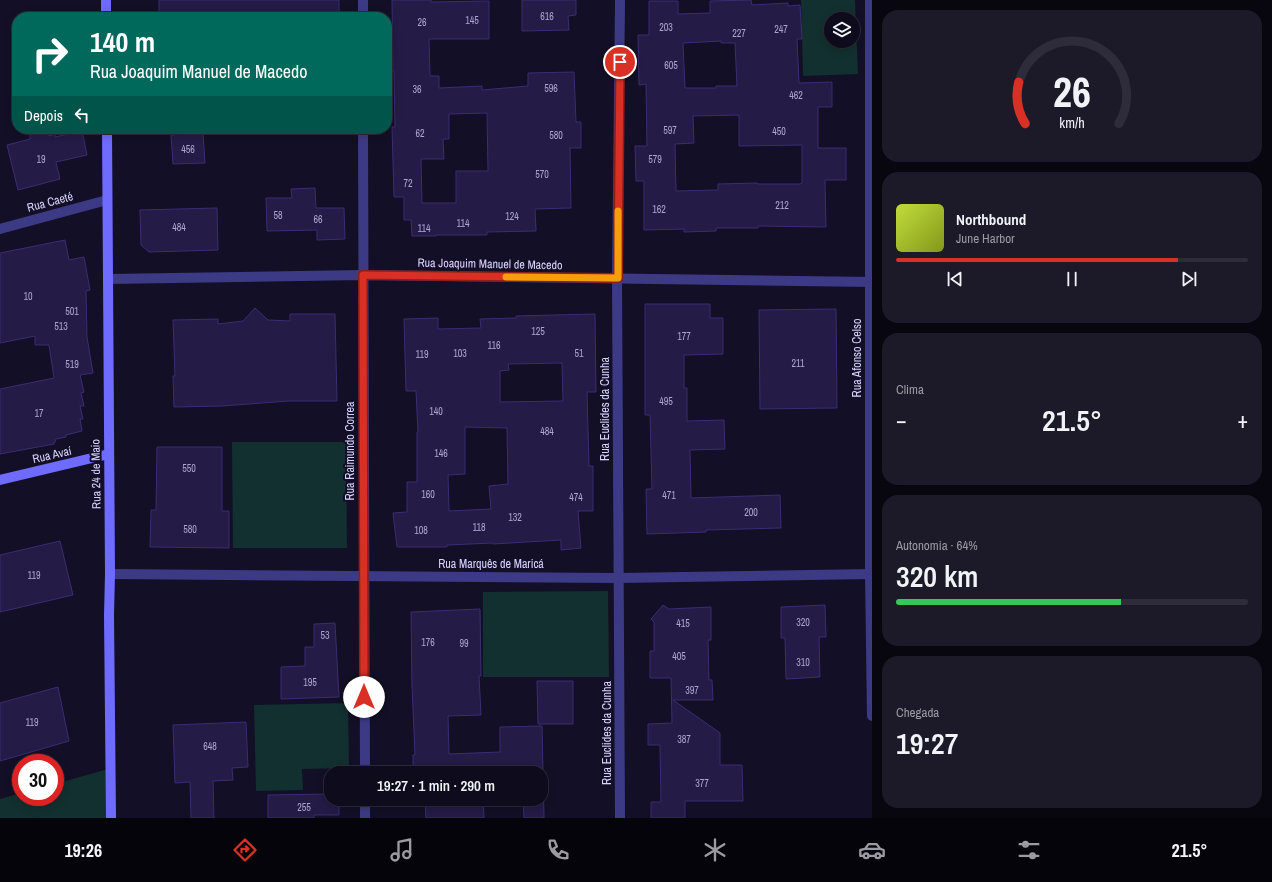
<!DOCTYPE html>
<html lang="pt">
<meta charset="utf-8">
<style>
body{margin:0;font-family:"Archivo Narrow",sans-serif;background:#1c1929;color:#f1f3f6;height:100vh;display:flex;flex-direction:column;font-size:15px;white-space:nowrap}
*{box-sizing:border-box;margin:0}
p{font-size:13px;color:#9b9ba3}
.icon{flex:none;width:22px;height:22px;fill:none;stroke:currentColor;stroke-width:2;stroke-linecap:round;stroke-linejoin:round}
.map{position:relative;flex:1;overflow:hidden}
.side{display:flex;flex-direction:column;gap:10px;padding:10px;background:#08060f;width:400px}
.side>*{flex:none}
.top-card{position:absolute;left:12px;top:12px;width:380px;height:122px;border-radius:16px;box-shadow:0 2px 10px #0003,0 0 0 1px #2e2b3b;background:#00695c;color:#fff;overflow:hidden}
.fabs{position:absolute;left:824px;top:12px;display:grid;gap:8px}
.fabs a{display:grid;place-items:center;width:36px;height:36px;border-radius:50%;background:#0e0b1c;box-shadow:0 2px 10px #0003,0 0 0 1px #2e2b3b;font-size:20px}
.speed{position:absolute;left:12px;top:754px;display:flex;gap:8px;font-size:20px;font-weight:700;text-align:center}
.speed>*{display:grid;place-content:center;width:52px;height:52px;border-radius:50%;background:#0e0b1c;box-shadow:0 2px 10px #0003,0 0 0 1px #2e2b3b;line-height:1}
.speed .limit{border:6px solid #d22;background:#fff;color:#111}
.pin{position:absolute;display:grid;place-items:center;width:34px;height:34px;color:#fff;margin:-17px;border:2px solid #fff;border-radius:50%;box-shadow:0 1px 4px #0007}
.me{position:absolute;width:44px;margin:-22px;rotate:0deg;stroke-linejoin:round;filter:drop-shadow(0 0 3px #0008)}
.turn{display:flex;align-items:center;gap:14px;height:84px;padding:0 12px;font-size:18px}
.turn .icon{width:52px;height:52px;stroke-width:2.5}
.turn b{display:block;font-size:28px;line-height:34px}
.then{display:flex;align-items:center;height:38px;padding:0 12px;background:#0003;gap:8px;font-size:15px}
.big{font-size:30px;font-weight:600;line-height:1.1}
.side .tile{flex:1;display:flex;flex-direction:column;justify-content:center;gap:6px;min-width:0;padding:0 14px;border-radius:16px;background:#1c1929}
.side .dial{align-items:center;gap:0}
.dial svg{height:104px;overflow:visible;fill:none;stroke:#2e2b3b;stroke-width:7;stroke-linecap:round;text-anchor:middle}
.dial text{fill:#f1f3f6;stroke:none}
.song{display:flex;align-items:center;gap:12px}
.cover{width:48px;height:48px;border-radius:6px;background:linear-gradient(135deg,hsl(70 70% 55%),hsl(70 70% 35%))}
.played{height:4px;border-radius:2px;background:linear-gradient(90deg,#d93025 80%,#2e2b3b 80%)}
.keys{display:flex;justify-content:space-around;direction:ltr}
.heat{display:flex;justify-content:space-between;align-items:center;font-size:22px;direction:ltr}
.charge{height:6px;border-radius:3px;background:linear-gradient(90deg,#34c759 64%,#2e2b3b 0)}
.trip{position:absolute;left:324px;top:766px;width:224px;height:40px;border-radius:16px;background:#0e0b1c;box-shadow:0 2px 10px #0003,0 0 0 1px #2e2b3b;font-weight:600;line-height:40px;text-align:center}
.tab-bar{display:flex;height:64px;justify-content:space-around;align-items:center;background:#06040b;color:#9b9ba3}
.tab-bar .icon{width:28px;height:28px}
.tab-bar .active{color:#d93025}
.tab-bar b{font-size:18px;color:#f1f3f6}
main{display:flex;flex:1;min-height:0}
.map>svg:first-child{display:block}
.green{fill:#12302f;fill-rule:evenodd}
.building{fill:#241b47;stroke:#3b2d73;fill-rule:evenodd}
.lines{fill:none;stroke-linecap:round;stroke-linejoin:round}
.street{stroke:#3d3a85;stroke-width:10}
.secondary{stroke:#6f6bff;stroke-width:10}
.route-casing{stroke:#8d1f18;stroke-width:10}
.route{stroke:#d93025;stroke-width:7}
.slow{stroke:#f59e0b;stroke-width:7}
.labels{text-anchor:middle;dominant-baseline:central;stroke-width:4;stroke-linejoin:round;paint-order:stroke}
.number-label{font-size:10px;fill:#aca6d1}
.street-label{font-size:12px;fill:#d9d4ff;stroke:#130f26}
</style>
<main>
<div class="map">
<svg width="872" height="818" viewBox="0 0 872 818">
<rect width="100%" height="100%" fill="#130f26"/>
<g class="green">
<path d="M801,0h54l3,74 -55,2zM831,19h22v22h-22z"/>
<polygon points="232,442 346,442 347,548 233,548"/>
<polygon points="608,591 609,677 483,677 483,592"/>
<polygon points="348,703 349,768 302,769 303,790 256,791 254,705"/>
<polygon points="108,769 109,818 0,818 0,799 21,793 21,797 55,797 55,784"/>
</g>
<g class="building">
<rect x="159" y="0" width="180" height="17"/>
<path d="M392,0h39v2l58,-1v38h-60l1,37h9v12l43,-2v4l46,-4v-13l46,-1 2,50h5v26h-11l1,60 -36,1 1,22 -49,1v3h-51v1h-24l-1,-16h-7v-23h-10l-2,-70h3l-1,-56h-1zM487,113l1,58h-32v32h-34l-1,-44h23l-1,-20h6v-25z"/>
<polygon points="522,0 576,0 576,15 568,16 569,30 522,31"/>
<path d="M751,0l1,5 36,-2v3l12,-1 2,34h-5l2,44 33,-1v25h-14v41h28v32h-21l1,47 -68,-1v2h-42v3l-32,1v-3l-40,1v-49h-8l-1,-35h12l-1,-62 -7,1 -1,-50h11v-34h29v13l32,-1v-12zM721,41v2h14l2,43h-21v2h-31l-2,-45zM739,115v31l63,-1v38l-2,1h-42l-1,-1 -39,1v6l-42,1 -1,-47 19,-1 -1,-27z"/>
<polygon points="30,129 49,129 49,136 55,134 55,137 82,131 87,155 56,162 60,179 18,190 7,145 30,139"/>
<polygon points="203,133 205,163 173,164 171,135"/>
<polygon points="315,188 316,208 344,208 345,239 317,240 317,230 267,231 266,198 292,198 291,189"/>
<polygon points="217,208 218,250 149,252 141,245 140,210"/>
<polygon points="65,240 69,260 84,257 90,290 86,291 87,337 93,373 80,375 84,392 81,393 84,406 80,406 83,419 80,419 82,431 66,435 66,437 56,439 54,444 0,454 0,389 54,378 49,345 35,345 35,336 0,343 0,253"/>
<polygon points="645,304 710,304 710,318 723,318 723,354 684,355 684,388 687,388 687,421 724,420 725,449 690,450 691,498 780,495 781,528 706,530 706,532 647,534 646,489 652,489 650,415 645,415"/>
<polygon points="255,308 268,320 290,321 290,314 335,314 337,401 289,401 222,406 174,407 173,376 175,376 173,320 218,319 218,324 243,321"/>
<polygon points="836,309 837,408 760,409 759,310"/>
<path d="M595,314l1,78h-9l2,74h4v45h-15l3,37 -20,2v-10l-68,4v-1l-46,2v2h-50l-4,-34 14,-1v-30h10v-50h1l-2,-41h-10l-2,-72 34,-1v11l43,-1 -1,-9 36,-1v-2zM562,363l1,38 -63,1v-31l9,-1 -1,-6zM465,427l42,1 1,56 -19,2 2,23 -42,2 -1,-36 17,-1z"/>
<polygon points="157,447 222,447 222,511 229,511 229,548 150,547 151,510 156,510"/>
<polygon points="60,541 73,595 0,612 0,555"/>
<polygon points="663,605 669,609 711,607 711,640 708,640 709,680 712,680 713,700 673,700 720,733 720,765 742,765 743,801 685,801 685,818 651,818 651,802 661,802 660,745 648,745 648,724 672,723 671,678 650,678 650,651 654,651 654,622 651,619"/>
<polygon points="825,605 826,637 819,637 820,677 786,679 785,638 781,638 781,607"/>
<polygon points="480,609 481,676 479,676 481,715 448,716 449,754 500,752 500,727 542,726 544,818 524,818 523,800 516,800 541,799 541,773 413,773 413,755 415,755 412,686 411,612"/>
<polygon points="335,623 339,697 281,699 281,667 305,666 305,647 314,647 314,624"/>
<polygon points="537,681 573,681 573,724 538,724"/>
<polygon points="58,687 69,741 0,761 0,703"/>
<polygon points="246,722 248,767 232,768 233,780 213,781 214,818 191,818 190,782 175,783 173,725"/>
<polygon points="331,794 331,799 339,799 339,815 314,815 314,818 268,818 268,795"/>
<polygon points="425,799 483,799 484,818 426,818"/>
</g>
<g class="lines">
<g class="street">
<polyline points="363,0 363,17"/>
<polyline points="870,0 870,574 872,716"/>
<polyline points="363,129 365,773"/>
<polyline points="0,229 107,200"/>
<polyline points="108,279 363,275 872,282"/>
<polyline points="110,574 619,578 872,574"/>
<polyline points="365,799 365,818"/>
<polyline points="620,818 617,278 620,0"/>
</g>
<g class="secondary">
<polyline points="106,0 106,17"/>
<polyline points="107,129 110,574 109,615 111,818"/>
<polyline points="0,480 109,454"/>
</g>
</g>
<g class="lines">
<defs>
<polyline id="route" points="364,697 363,275 618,278 620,62"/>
</defs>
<use href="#route" class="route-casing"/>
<use href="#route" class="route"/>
<polyline class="slow" points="506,277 618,278 618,211"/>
</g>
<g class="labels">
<g class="number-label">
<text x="547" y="16">616</text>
<text x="472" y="20">145</text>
<text x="422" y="22">26</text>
<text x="666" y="27">203</text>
<text x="781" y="29">247</text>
<text x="739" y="33">227</text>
<text x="671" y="65">605</text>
<text x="551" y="88">596</text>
<text x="417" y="89">36</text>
<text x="796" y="95">462</text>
<text x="670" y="130">597</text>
<text x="779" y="131">450</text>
<text x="420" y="133">62</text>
<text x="556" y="135">580</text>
<text x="188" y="149">456</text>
<text x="41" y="159">19</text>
<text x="655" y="159">579</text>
<text x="542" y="174">570</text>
<text x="408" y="183">72</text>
<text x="782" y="205">212</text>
<text x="659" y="209">162</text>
<text x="278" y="215">58</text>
<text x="512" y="216">124</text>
<text x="318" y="219">66</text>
<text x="463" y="223">114</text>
<text x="179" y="227">484</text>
<text x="424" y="228">114</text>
<text x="28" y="296">10</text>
<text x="72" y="311">501</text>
<text x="61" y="326">513</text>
<text x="538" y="331">125</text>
<text x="684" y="336">177</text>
<text x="494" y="345">116</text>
<text x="460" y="353">103</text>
<text x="579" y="353">51</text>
<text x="422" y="354">119</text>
<text x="798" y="363">211</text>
<text x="72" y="364">519</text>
<text x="666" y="401">495</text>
<text x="436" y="411">140</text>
<text x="39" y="413">17</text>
<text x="547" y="431">484</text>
<text x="441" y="453">146</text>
<text x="189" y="468">550</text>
<text x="428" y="494">160</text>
<text x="669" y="495">471</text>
<text x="576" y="497">474</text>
<text x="751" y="512">200</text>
<text x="515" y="517">132</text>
<text x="479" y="527">118</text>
<text x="190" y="529">580</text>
<text x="421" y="530">108</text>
<text x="34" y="575">119</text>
<text x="803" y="622">320</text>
<text x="683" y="623">415</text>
<text x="325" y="635">53</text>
<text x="428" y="642">176</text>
<text x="464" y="643">99</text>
<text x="679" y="656">405</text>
<text x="803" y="662">310</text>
<text x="310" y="682">195</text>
<text x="692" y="690">397</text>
<text x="32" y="722">119</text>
<text x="684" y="739">387</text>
<text x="210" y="746">648</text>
<text x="702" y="783">377</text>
<text x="304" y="807">255</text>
</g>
<g class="street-label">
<text transform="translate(50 202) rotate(-15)">Rua Caeté</text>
<text transform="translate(490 264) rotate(1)">Rua Joaquim Manuel de Macedo</text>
<text transform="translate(857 358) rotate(-90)">Rua Afonso Celso</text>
<text transform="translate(605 409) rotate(-90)">Rua Euclides da Cunha</text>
<text transform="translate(350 451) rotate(-90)">Rua Raimundo Correa</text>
<text transform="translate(52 455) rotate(-13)">Rua Avaí</text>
<text transform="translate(96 474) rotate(-91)">Rua 24 de Maio</text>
<text x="491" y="564">Rua Marquês de Maricá</text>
<text transform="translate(607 733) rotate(-90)">Rua Euclides da Cunha</text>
</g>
</g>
</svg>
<div class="fabs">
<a><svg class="icon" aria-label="layers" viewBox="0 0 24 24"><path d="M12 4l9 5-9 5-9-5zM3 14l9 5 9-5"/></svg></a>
</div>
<div class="speed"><div class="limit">30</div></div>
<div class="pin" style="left:620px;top:62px;background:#d93025"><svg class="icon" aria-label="arrive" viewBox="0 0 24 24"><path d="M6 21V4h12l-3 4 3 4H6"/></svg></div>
<svg class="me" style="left:364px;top:697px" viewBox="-20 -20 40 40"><circle r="19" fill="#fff"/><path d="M0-13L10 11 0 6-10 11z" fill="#d93025"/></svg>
<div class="trip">19:27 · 1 min · 290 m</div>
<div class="top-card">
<div class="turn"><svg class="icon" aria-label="right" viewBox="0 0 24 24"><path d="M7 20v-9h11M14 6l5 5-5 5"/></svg><div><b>140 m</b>Rua Joaquim Manuel de Macedo</div></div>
<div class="then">Depois<svg class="icon" aria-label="left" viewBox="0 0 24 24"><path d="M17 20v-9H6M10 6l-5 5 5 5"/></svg></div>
</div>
</div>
<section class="side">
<div class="tile dial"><svg viewBox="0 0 100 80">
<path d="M14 69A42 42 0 1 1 86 69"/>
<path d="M14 69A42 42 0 0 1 9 37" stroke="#d93025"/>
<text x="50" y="56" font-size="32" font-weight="700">26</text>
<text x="50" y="72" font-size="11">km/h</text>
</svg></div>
<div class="tile">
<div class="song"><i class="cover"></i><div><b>Northbound</b><p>June Harbor</p></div></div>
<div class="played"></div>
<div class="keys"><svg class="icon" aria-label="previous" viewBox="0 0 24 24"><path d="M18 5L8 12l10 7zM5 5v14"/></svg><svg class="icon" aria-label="pause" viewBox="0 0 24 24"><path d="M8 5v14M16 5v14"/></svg><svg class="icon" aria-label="next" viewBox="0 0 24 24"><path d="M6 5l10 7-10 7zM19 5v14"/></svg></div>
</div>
<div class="tile"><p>Clima</p>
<div class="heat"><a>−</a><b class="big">21.5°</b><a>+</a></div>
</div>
<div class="tile"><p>Autonomia · 64%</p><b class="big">320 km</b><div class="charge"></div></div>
<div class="tile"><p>Chegada</p><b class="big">19:27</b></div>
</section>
</main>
<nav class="tab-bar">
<b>19:26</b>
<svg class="icon active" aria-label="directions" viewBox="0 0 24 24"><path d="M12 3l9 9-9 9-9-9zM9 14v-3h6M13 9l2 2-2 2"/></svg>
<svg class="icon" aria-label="music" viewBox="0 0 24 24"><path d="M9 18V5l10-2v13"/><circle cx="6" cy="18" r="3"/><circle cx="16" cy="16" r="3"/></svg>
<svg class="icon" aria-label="phone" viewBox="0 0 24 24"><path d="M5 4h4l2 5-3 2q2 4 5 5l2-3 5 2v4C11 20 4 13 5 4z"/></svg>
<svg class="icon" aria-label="climate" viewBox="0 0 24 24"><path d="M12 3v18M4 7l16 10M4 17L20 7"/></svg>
<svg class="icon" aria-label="car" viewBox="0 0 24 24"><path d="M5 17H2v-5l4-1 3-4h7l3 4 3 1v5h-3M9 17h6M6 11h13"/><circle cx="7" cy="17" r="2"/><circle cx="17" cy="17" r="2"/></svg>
<svg class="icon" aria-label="filters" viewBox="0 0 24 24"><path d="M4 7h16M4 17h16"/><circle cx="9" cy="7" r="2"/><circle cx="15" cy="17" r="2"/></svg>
<b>21.5°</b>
</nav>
